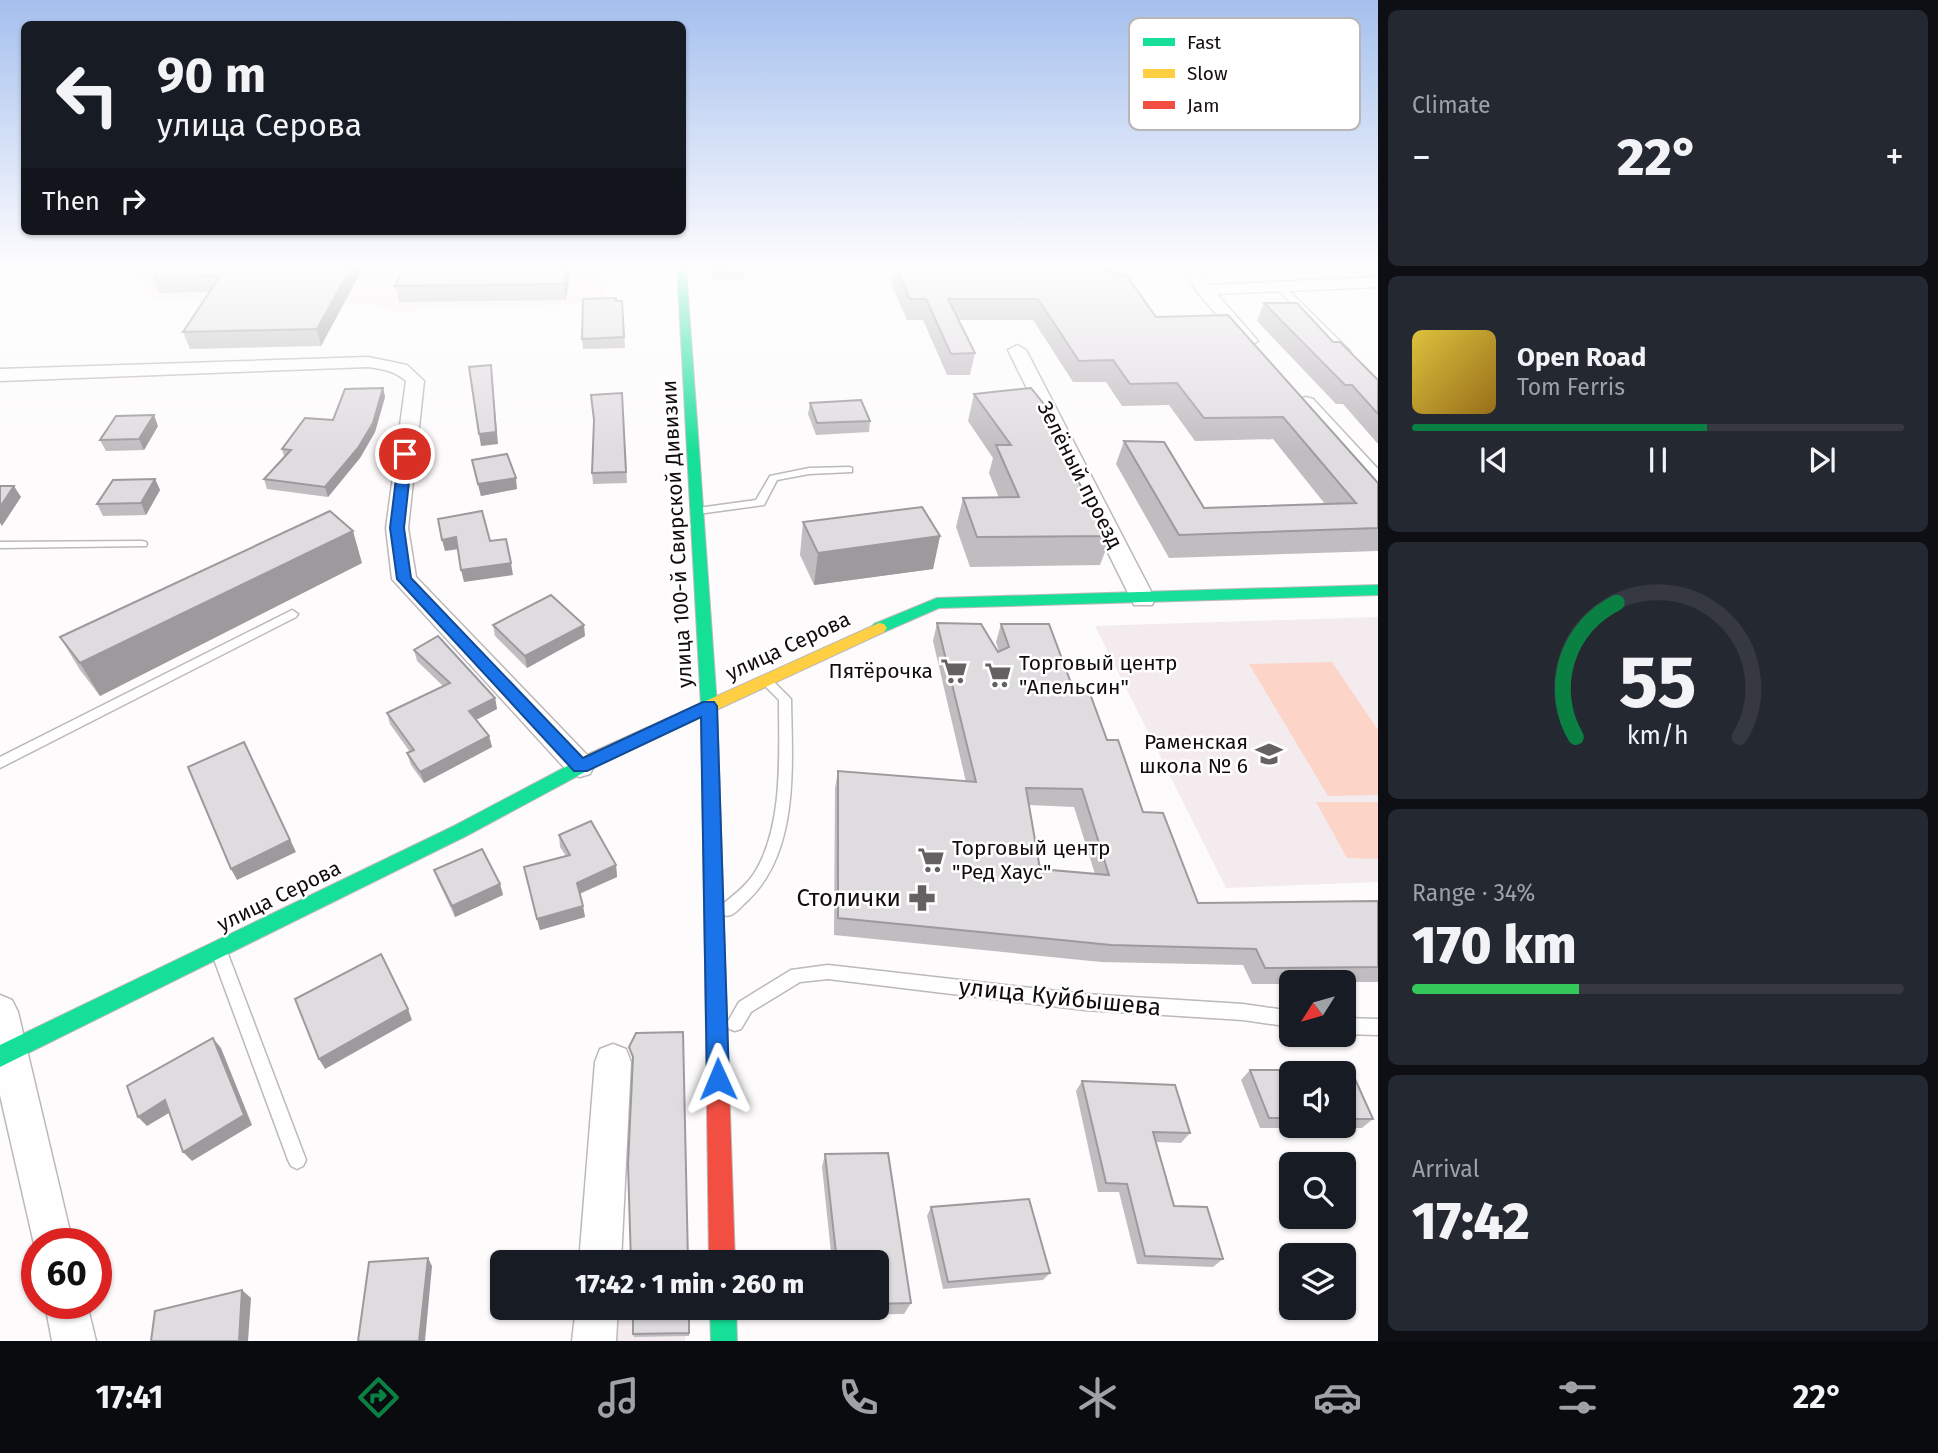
<!DOCTYPE html>
<meta charset="utf-8">
<style>
body{margin:0;font-family:"Fira Sans",sans-serif;background:#242831;color:#f1f3f6;height:100vh;display:flex;flex-direction:column;font-size:26px;white-space:nowrap}
*{box-sizing:border-box;margin:0}
p{font-size:23px;color:#9ea1a6}
.icon{flex:none;width:38px;height:38px;fill:none;stroke:currentColor;stroke-width:2;stroke-linecap:round;stroke-linejoin:round}
.map{position:relative;flex:1;overflow:hidden}
.drawer{display:flex;flex-direction:column;gap:10px;padding:10px;background:#0d0f14;width:560px}
.drawer>*{flex:none}
.top-card{position:absolute;left:21px;top:21px;width:665px;height:214px;border-radius:10px;box-shadow:0 2px 5px #0004;background:#171b24;color:#f1f3f6;overflow:hidden}
.needle{width:46px;rotate:233deg}
.buttons{position:absolute;left:1279px;top:970px;display:grid;gap:14px}
.buttons a{display:grid;place-items:center;width:77px;height:77px;border-radius:10px;background:#171b24;box-shadow:0 2px 5px #0004;font-size:35px}
.speed{position:absolute;left:21px;top:1228px;display:flex;gap:14px;font-size:35px;font-weight:700;text-align:center}
.speed>*{display:grid;place-content:center;width:91px;height:91px;border-radius:50%;background:#171b24;box-shadow:0 2px 5px #0004;line-height:1}
.speed .limit{border:10px solid #d22;background:#fff;color:#111}
.pin{position:absolute;display:grid;place-items:center;width:60px;height:60px;color:#fff;margin:-30px;border:4px solid #fff;border-radius:50%;box-shadow:0 2px 7px #0007}
.me{position:absolute;width:77px;margin:-38px;rotate:359deg;stroke-linejoin:round;filter:drop-shadow(0 0 5px #0008)}
.turn{display:flex;align-items:center;gap:24px;height:147px;padding:0 21px;font-size:32px}
.turn .icon{width:91px;height:91px;stroke-width:2.5}
.turn b{display:block;font-size:49px;line-height:60px}
.then{display:flex;align-items:center;height:66px;padding:0 21px;background:#0003;gap:14px;font-size:26px}
.big{font-size:52px;font-weight:800;line-height:1.1}
.drawer .widget{flex:1;display:flex;flex-direction:column;justify-content:center;gap:10px;min-width:0;padding:0 24px;border-radius:10px;background:#242831}
.drawer .dial{align-items:center;gap:0}
.dial svg{height:182px;overflow:visible;fill:none;stroke:#363941;stroke-width:7;stroke-linecap:round;text-anchor:middle}
.dial text{fill:#f1f3f6;stroke:none}
.song{display:flex;align-items:center;gap:21px}
.cover{width:84px;height:84px;border-radius:10px;background:linear-gradient(135deg,hsl(50 70% 55%),hsl(40 70% 35%))}
.played{height:7px;border-radius:4px;background:linear-gradient(90deg,#0b8043 60%,#363941 60%)}
.keys{display:flex;justify-content:space-around;direction:ltr}
.heat{display:flex;justify-content:space-between;align-items:center;font-size:38px;direction:ltr}
.charge{height:10px;border-radius:5px;background:linear-gradient(90deg,#34c759 34%,#363941 0)}
.trip{position:absolute;left:490px;top:1250px;width:399px;height:70px;border-radius:10px;background:#171b24;box-shadow:0 2px 5px #0004;font-weight:800;line-height:70px;text-align:center}
.dock{display:flex;height:112px;justify-content:space-around;align-items:center;background:#090b0e;color:#9ea1a6}
.dock .icon{width:49px;height:49px}
.dock .current{color:#0b8043}
.dock b{font-size:32px;color:#f1f3f6}
main{display:flex;flex:1;min-height:0}
.map>svg:first-child{display:block}
.built{fill:#f3ebee}
.green{fill:#fdd4c8}
.lines{fill:none;stroke-linecap:round;stroke-linejoin:round}
.lane-casing{stroke:#bdb8ba;stroke-width:3}
.street-casing{stroke:#bdb8ba;stroke-width:3}
.fast-casing{stroke:#bdb8ba;stroke-width:2}
.slow-casing{stroke:#bdb8ba;stroke-width:2}
.jam-casing{stroke:#bdb8ba;stroke-width:2}
.lane{fill:#fffeff;fill-rule:evenodd}
.street{fill:#fffeff;fill-rule:evenodd}
.fast{fill:#16e098;fill-rule:evenodd}
.slow{fill:#ffcf43;fill-rule:evenodd}
.jam{fill:#f24e42;fill-rule:evenodd}
.wall{fill:#c0bdc0;fill-rule:evenodd}
.shaded-wall{fill:#9c9a9c}
.building{fill:#dfdcdf;stroke:#9c9a9c;stroke-width:2;fill-rule:evenodd}
.route{fill:#1a73e8;stroke:#114b97;stroke-width:2}
.labels{text-anchor:middle;dominant-baseline:central;stroke-width:5;stroke-linejoin:round;paint-order:stroke}
.street-label{font-size:21px;fill:#130c0f;stroke:#fff}
.poi-label{font-size:21px;fill:#130c0f;stroke:#fff;text-anchor:start}
.near-poi-label{font-size:24px;fill:#130c0f;stroke:#fff;text-anchor:end}
.near-street-label{font-size:24px;fill:#130c0f;stroke:#fff}
.key{fill:#fff;stroke:#b8b6b7;stroke-width:2}
.key-label{font-size:19px;fill:#130c0f}
</style>
<main>
<div class="map">
<svg width="1378" height="1341" viewBox="0 0 1378 1341">
<rect width="100%" height="100%" fill="#fdfbfc"/>
<g class="built">
<polygon points="167,266 606,266 605,297 566,305 424,306 409,312 389,311 373,304 221,304 151,298 133,274"/>
<polygon points="1241,266 1378,266 1378,271 1277,270"/>
<polygon points="1378,617 1378,882 1226,888 1095,626"/>
<polygon points="608,1307 685,1307 685,1341 606,1341"/>
</g>
<g class="green">
<polygon points="1332,662 1378,730 1378,795 1328,796 1249,664"/>
<polygon points="1316,802 1378,802 1378,859 1347,858"/>
</g>
<g class="lines">
<defs>
<g id="lane">
<polygon points="1277,285 1283,285 1350,351 1350,355 1344,355 1277,289"/>
<polygon points="849,467 852,468 852,472 809,474 777,480 764,505 698,514 693,511 698,508 756,500 770,476 809,468"/>
<polygon points="142,541 146,542 147,544 146,546 0,548 0,542"/>
<polygon points="292,610 298,614 296,617 0,768 0,757"/>
<path d="M766,677l4,1 21,21c1,68 9,156 -47,205 -7,7 -12,14 -22,11l-3,-5 3,-5c10,-9 23,-18 31,-30 31,-47 26,-120 26,-175l-19,-19z"/>
<polygon points="220,947 226,949 228,954 306,1160 303,1166 297,1169 291,1166 288,1160 212,954 214,949"/>
<polygon points="828,965 1085,994 1243,1004 1292,1011 1292,1027 1243,1020 1085,1010 828,979 800,982 751,1012 741,1029 735,1031 729,1029 727,1023 739,1002 791,970"/>
<polygon points="1344,1018 1378,1019 1378,1035 1344,1034"/>
</g>
<g id="street">
<polygon points="1181,266 1196,266 1209,285 1378,277 1378,287 1217,294 1258,341 1249,346 1243,345 1198,293"/>
<polygon points="1017,345 1026,350 1155,599 1152,605 1134,605 1131,599 1008,350"/>
<path d="M368,357l39,8 17,16 -16,147 8,49 174,181 4,8 -4,8 -10,3 -10,-3 -178,-195 -6,-51 20,-147c-11,-10 -23,-12 -38,-14l-368,14v-12z"/>
<polygon points="1306,397 1313,399 1378,469 1378,488 1370,487 1299,407 1296,403 1299,399"/>
<polygon points="0,995 12,1000 18,1012 73,1244 37,1244 37,1257 0,1095"/>
<polygon points="613,1044 626,1049 631,1062 621,1262 579,1262 595,1062 600,1049"/>
<polygon points="45,1304 87,1304 96,1341 52,1341"/>
<polygon points="576,1307 618,1307 616,1341 572,1341"/>
</g>
<g id="fast">
<polygon points="677,266 686,266 717,706 725,961 722,968 715,970 708,968 705,961 701,706"/>
<polygon points="1378,585 1378,595 939,608 884,632 874,632 871,628 874,624 937,598"/>
<polygon points="590,754 596,756 599,761 596,766 466,836 0,1067 0,1045 454,826"/>
<polygon points="710,1307 736,1307 737,1341 711,1341"/>
</g>
<polygon id="slow" points="879,623 884,624 887,628 884,632 596,766 584,766 581,761 584,756"/>
<polygon id="jam" points="715,952 722,954 725,961 735,1262 709,1262 705,961 708,954"/>
</defs>
<use href="#lane" class="lane-casing"/>
<use href="#street" class="street-casing"/>
<use href="#fast" class="fast-casing"/>
<use href="#slow" class="slow-casing"/>
<use href="#jam" class="jam-casing"/>
<use href="#lane" class="lane"/>
<use href="#street" class="street"/>
<use href="#fast" class="fast"/>
<use href="#slow" class="slow"/>
<use href="#jam" class="jam"/>
</g>
<g class="wall">
<polygon points="162,266 571,266 566,300 399,302 395,286 404,266 364,266 321,346 190,349 183,332 210,292 159,293 153,277"/>
<polygon points="745,266 744,280 713,279 713,272"/>
<polygon points="894,266 1108,266 1111,271 1156,317 1378,483 1378,551 1169,558 1116,464 1124,441 1204,508 1325,504 1273,439 1195,441 1169,405 1122,406 1106,382 1073,382 1033,320 959,320 975,353 970,375 947,375 923,320 907,320 891,284"/>
<polygon points="616,301 622,301 625,348 583,349 582,339"/>
<polygon points="1264,303 1333,342 1378,380 1378,444 1343,404 1336,404 1257,321"/>
<polygon points="383,388 385,397 375,432 360,458 328,497 267,489 264,479 284,456 282,449 333,420"/>
<polygon points="622,393 627,483 593,484 592,473"/>
<polygon points="974,394 1047,408 1044,416 1086,496 1111,536 1100,565 970,567 956,527 963,498 999,498 989,473 993,458 968,421"/>
<polygon points="810,403 870,421 869,432 816,435 808,414"/>
<polygon points="158,426 144,450 106,451 100,440"/>
<polygon points="472,460 517,489 481,496"/>
<polygon points="155,479 160,490 146,515 103,516 97,504"/>
<polygon points="803,522 940,536 933,569 814,585 800,555"/>
<polygon points="362,563 100,696 80,670 60,637"/>
<path d="M937,623l61,29h1l-3,-10 5,-18 73,67 33,49 36,72 55,91 180,-2v81h-86v2h-40l-9,-19 -142,-3 -267,-27 1,-147 3,-17 128,11 -33,-141zM1029,805l45,2 21,67 -55,-5z"/>
<polygon points="493,625 585,636 527,668 495,636"/>
<polygon points="414,650 495,698 497,709 476,720 489,736 492,747 424,783 411,765 407,753 410,752 390,724 387,713 443,686 417,661"/>
<polygon points="559,835 616,865 617,877 580,894 585,917 540,930 527,879 566,856 560,847"/>
<polygon points="434,870 500,884 503,895 455,917 438,881"/>
<path d="M1250,1070h101l22,49 -11,9h-102l-19,-48zM1292,1073h52v52h-52z"/>
<polygon points="1082,1081 1190,1133 1181,1143 1156,1142 1174,1206 1223,1259 1213,1267 1137,1264 1119,1192 1098,1192 1076,1091"/>
<polygon points="825,1154 911,1303 904,1314 837,1315 836,1307 877,1307 877,1262 832,1262 822,1167"/>
<polygon points="931,1207 1050,1273 1043,1280 943,1289 927,1216"/>
<polygon points="689,1307 689,1336 634,1337 633,1334"/>
</g>
<g class="shaded-wall">
<polygon points="352,266 364,266 321,346 317,329"/>
<polygon points="567,266 571,266 566,300 564,284"/>
<polygon points="491,365 498,444 481,446 479,434"/>
<polygon points="383,388 385,397 375,432 360,458 328,497 325,487"/>
<polygon points="154,415 158,426 144,450 139,439"/>
<polygon points="516,478 517,489 481,496 478,484"/>
<polygon points="155,479 160,490 146,515 141,503"/>
<polygon points="14,486 21,497 2,526 0,523 0,507"/>
<polygon points="353,531 362,563 100,696 80,663"/>
<polygon points="940,536 933,569 814,585 818,553"/>
<polygon points="456,537 459,549 445,551 442,540"/>
<polygon points="511,563 513,575 464,582 461,570"/>
<polygon points="584,625 585,636 527,668 525,656"/>
<polygon points="495,698 497,709 472,722 469,711"/>
<polygon points="489,736 492,747 424,783 420,772"/>
<polygon points="244,742 296,852 237,880 231,869"/>
<polygon points="616,865 617,877 578,894 577,883"/>
<polygon points="500,884 503,895 455,917 452,906"/>
<polygon points="583,906 585,917 540,930 537,919"/>
<polygon points="408,1009 412,1020 325,1069 319,1059"/>
<polygon points="213,1038 221,1048 252,1125 192,1161 183,1152"/>
<polygon points="165,1100 174,1110 147,1126 138,1117"/>
<polygon points="428,1258 432,1266 425,1341 419,1341"/>
<polygon points="242,1290 251,1298 248,1341 239,1341"/>
</g>
<g class="building">
<polygon points="162,266 352,266 317,329 183,332 220,276 153,277"/>
<polygon points="404,266 567,266 564,284 395,286"/>
<polygon points="714,266 745,266 744,273 713,272"/>
<polygon points="895,266 1089,266 1126,275 1156,317 1228,315 1378,483 1378,528 1179,535 1124,441 1164,442 1204,508 1356,503 1283,417 1204,418 1177,383 1130,384 1113,360 1079,361 1038,299 948,299 975,353 951,354 926,299 910,299"/>
<polygon points="1087,266 1108,266 1111,271"/>
<polygon points="616,298 616,301 622,301 624,337 582,339 583,299"/>
<polygon points="1264,303 1297,303 1333,342 1340,342 1378,380 1378,414 1352,385 1345,385"/>
<polygon points="491,365 496,432 479,434 469,367"/>
<polygon points="383,388 373,423 358,448 325,487 264,479 291,450 282,449 305,418 333,420 345,389"/>
<polygon points="1031,388 1047,408 1040,408 1086,496 1090,496 1111,536 977,537 963,498 1019,497 996,445 1011,445 974,394"/>
<polygon points="622,393 626,472 592,473 594,420 591,395"/>
<polygon points="861,400 870,421 817,423 810,403"/>
<polygon points="154,415 139,439 100,440 116,416"/>
<polygon points="507,454 516,478 478,484 472,460"/>
<polygon points="155,479 141,503 97,504 113,480"/>
<polygon points="0,486 14,486 0,507"/>
<polygon points="922,507 940,536 818,553 803,522"/>
<polygon points="330,511 353,531 80,663 60,637"/>
<polygon points="482,511 490,541 506,539 511,563 461,570 456,537 442,540 438,519"/>
<polygon points="551,595 584,625 525,656 493,625"/>
<path d="M937,623l44,1 17,28 11,-5 -8,-23h48l25,67h15l18,49h11l25,72 20,1 35,90 180,-2v66l-113,1 -9,-19 -145,-4 -273,-27v-147l138,11zM1026,788l56,1 27,86 -69,-6z"/>
<polygon points="438,636 495,698 469,711 489,736 420,772 407,753 414,750 387,713 450,683 414,650"/>
<polygon points="244,742 290,840 231,869 188,767"/>
<polygon points="591,821 616,865 577,883 583,906 537,919 524,867 570,855 559,835"/>
<polygon points="482,849 500,884 452,906 434,870"/>
<polygon points="381,954 408,1009 319,1059 295,999"/>
<polygon points="683,1032 688,1262 631,1262 628,1164 633,1057 629,1047 636,1033"/>
<polygon points="213,1038 244,1115 183,1152 165,1100 138,1117 127,1086"/>
<polygon points="1250,1070 1351,1070 1373,1119 1344,1119 1344,1073 1292,1073 1292,1118 1269,1118"/>
<polygon points="1082,1081 1175,1085 1190,1133 1153,1132 1174,1206 1207,1207 1223,1259 1145,1256 1127,1184 1106,1183"/>
<polygon points="888,1153 911,1303 877,1304 877,1262 837,1262 825,1154"/>
<polygon points="1029,1199 1050,1273 948,1282 931,1207"/>
<polygon points="428,1258 419,1341 358,1341 369,1262"/>
<polygon points="242,1290 239,1341 151,1341 155,1311"/>
<polygon points="633,1307 689,1307 689,1333 633,1334"/>
</g>
<linearGradient id="sky" x2="0" y2="1"><stop stop-color="#a5c0ee"/><stop offset="0.59" stop-color="#fefdfe"/><stop offset="1" stop-color="#fefdfe" stop-opacity="0"/></linearGradient>
<rect width="1378" height="453" fill="url(#sky)"/>
<polygon class="route" points="405,450 412,454 404,528 411,578 583,758 703,702 714,702 717,706 729,1079 726,1087 718,1091 710,1087 707,1079 701,717 587,771 574,771 397,579 390,528 399,454"/>
<defs>
<symbol id="supermarket-bare" viewBox="-9 -9 18 18"><path d="M-6-5.5h2.5l.6 2H6L4.5 2H-2.5L-4.4-4H-6ZM-1.5 3.2a1.3 1.3 0 1 0 .1 0ZM3 3.2a1.3 1.3 0 1 0 .1 0Z" fill="#656062" stroke="#fff" stroke-width="2.5" paint-order="stroke"/></symbol>
<symbol id="school-bare" viewBox="-9 -9 18 18"><path d="M0-5L7-2L0 1L-7-2ZM-4 1L0 2.5L4 1V4Q0 6-4 4Z" fill="#656062" stroke="#fff" stroke-width="2.5" paint-order="stroke"/></symbol>
<symbol id="pharmacy-bare" viewBox="-9 -9 18 18"><path d="M-2-6h4v4h4v4h-4v4h-4v-4h-4v-4h4Z" fill="#656062" stroke="#fff" stroke-width="2.5" paint-order="stroke"/></symbol>
</defs>
<g fill-rule="evenodd">
<use href="#supermarket-bare" x="935" y="652" width="38" height="38"/>
<use href="#supermarket-bare" x="979" y="656" width="38" height="38"/>
<use href="#school-bare" x="1250" y="735" width="38" height="38"/>
<use href="#supermarket-bare" x="912" y="841" width="38" height="38"/>
<use href="#pharmacy-bare" x="903" y="879" width="38" height="38"/>
</g>
<g class="labels">
<g class="street-label">
<text transform="translate(1080 475) rotate(63)">Зелёный проезд</text>
<text transform="translate(677 534) rotate(-93)">улица 100-й Свирской Дивизии</text>
<text transform="translate(788 646) rotate(-25)">улица Серова</text>
<text transform="translate(279 896) rotate(-26)">улица Серова</text>
</g>
<g class="poi-label">
<text x="1019" y="663">Торговый центр<tspan x="1019" dy="24">"Апельсин"</tspan></text>
<text x="933" y="671" text-anchor="end">Пятёрочка</text>
<text x="1248" y="742" text-anchor="end">Раменская<tspan x="1248" dy="24">школа № 6</tspan></text>
<text x="952" y="848">Торговый центр<tspan x="952" dy="24">"Ред Хаус"</tspan></text>
</g>
<g class="near-poi-label">
<text x="901" y="898">Столички</text>
</g>
<g class="near-street-label">
<text transform="translate(1060 997) rotate(6)">улица Куйбышева</text>
</g>
</g>
<rect x="1129" y="18" width="231" height="112" rx="10" class="key"/>
<rect x="1143" y="38" width="32" height="8" fill="#16e098"/>
<rect x="1143" y="69" width="32" height="9" fill="#ffcf43"/>
<rect x="1143" y="101" width="32" height="8" fill="#f24e42"/>
<g class="key-label">
<text x="1187" y="49">Fast</text>
<text x="1187" y="80">Slow</text>
<text x="1187" y="112">Jam</text>
</g>
</svg>
<div class="buttons">
<a><svg class="needle" viewBox="-14 -14 28 28"><path d="M0-13l5 13h-10z" fill="#e53935"/><path d="M0 13l5-13h-10z" fill="#9ea1a6"/></svg></a>
<a><svg class="icon" aria-label="sound" viewBox="0 0 24 24"><path d="M4 9h4l5-4v14l-5-4H4zM17 9q2 3 0 6"/></svg></a>
<a><svg class="icon" aria-label="search" viewBox="0 0 24 24"><circle cx="10" cy="10" r="6"/><path d="M15 15l6 6"/></svg></a>
<a><svg class="icon" aria-label="layers" viewBox="0 0 24 24"><path d="M12 4l9 5-9 5-9-5zM3 14l9 5 9-5"/></svg></a>
</div>
<div class="speed"><div class="limit">60</div></div>
<div class="pin" style="left:405px;top:454px;background:#d93025"><svg class="icon" aria-label="arrive" viewBox="0 0 24 24"><path d="M6 21V4h12l-3 4 3 4H6"/></svg></div>
<svg class="me" style="left:718px;top:1079px" viewBox="-20 -20 40 40"><path d="M0-17L14 15 0 8-14 15z" fill="#1a73e8" stroke="#fff" stroke-width="4"/></svg>
<div class="trip">17:42 · 1 min · 260 m</div>
<div class="top-card">
<div class="turn"><svg class="icon" aria-label="left" viewBox="0 0 24 24"><path d="M17 20v-9H6M10 6l-5 5 5 5"/></svg><div><b>90 m</b>улица Серова</div></div>
<div class="then">Then<svg class="icon" aria-label="right" viewBox="0 0 24 24"><path d="M7 20v-9h11M14 6l5 5-5 5"/></svg></div>
</div>
</div>
<section class="drawer">
<div class="widget"><p>Climate</p>
<div class="heat"><a>−</a><b class="big">22°</b><a>+</a></div>
</div>
<div class="widget">
<div class="song"><i class="cover"></i><div><b>Open Road</b><p>Tom Ferris</p></div></div>
<div class="played"></div>
<div class="keys"><svg class="icon" aria-label="previous" viewBox="0 0 24 24"><path d="M18 5L8 12l10 7zM5 5v14"/></svg><svg class="icon" aria-label="pause" viewBox="0 0 24 24"><path d="M8 5v14M16 5v14"/></svg><svg class="icon" aria-label="next" viewBox="0 0 24 24"><path d="M6 5l10 7-10 7zM19 5v14"/></svg></div>
</div>
<div class="widget dial"><svg viewBox="0 0 100 80">
<path d="M14 69A42 42 0 1 1 86 69"/>
<path d="M14 69A42 42 0 0 1 32 10" stroke="#0b8043"/>
<text x="50" y="56" font-size="32" font-weight="700">55</text>
<text x="50" y="72" font-size="11">km/h</text>
</svg></div>
<div class="widget"><p>Range · 34%</p><b class="big">170 km</b><div class="charge"></div></div>
<div class="widget"><p>Arrival</p><b class="big">17:42</b></div>
</section>
</main>
<nav class="dock">
<b>17:41</b>
<svg class="icon current" aria-label="directions" viewBox="0 0 24 24"><path d="M12 3l9 9-9 9-9-9zM9 14v-3h6M13 9l2 2-2 2"/></svg>
<svg class="icon" aria-label="music" viewBox="0 0 24 24"><path d="M9 18V5l10-2v13"/><circle cx="6" cy="18" r="3"/><circle cx="16" cy="16" r="3"/></svg>
<svg class="icon" aria-label="phone" viewBox="0 0 24 24"><path d="M5 4h4l2 5-3 2q2 4 5 5l2-3 5 2v4C11 20 4 13 5 4z"/></svg>
<svg class="icon" aria-label="climate" viewBox="0 0 24 24"><path d="M12 3v18M4 7l16 10M4 17L20 7"/></svg>
<svg class="icon" aria-label="car" viewBox="0 0 24 24"><path d="M5 17H2v-5l4-1 3-4h7l3 4 3 1v5h-3M9 17h6M6 11h13"/><circle cx="7" cy="17" r="2"/><circle cx="17" cy="17" r="2"/></svg>
<svg class="icon" aria-label="filters" viewBox="0 0 24 24"><path d="M4 7h16M4 17h16"/><circle cx="9" cy="7" r="2"/><circle cx="15" cy="17" r="2"/></svg>
<b>22°</b>
</nav>
